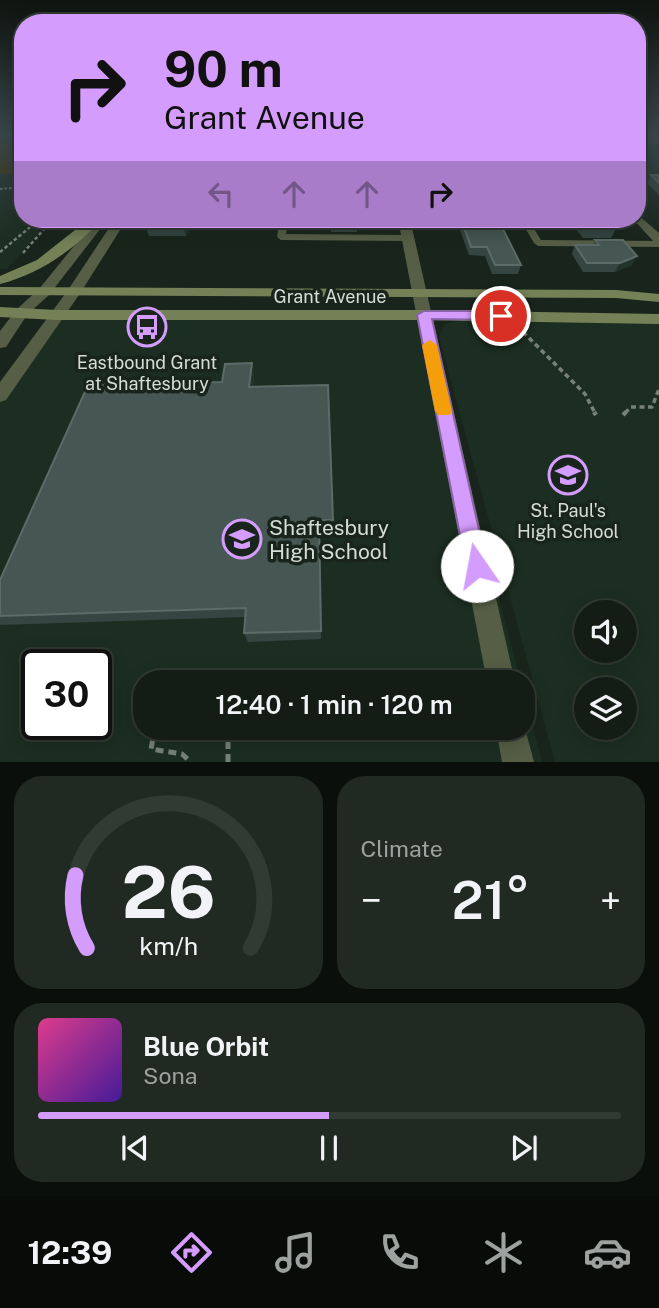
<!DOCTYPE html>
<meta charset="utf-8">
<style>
body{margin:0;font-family:"Public Sans",sans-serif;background:#202922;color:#f1f3f6;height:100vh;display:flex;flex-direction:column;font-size:26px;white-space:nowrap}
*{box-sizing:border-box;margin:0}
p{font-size:23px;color:#9da1a0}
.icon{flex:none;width:38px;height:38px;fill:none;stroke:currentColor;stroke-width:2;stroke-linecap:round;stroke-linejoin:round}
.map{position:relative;height:762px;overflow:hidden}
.panel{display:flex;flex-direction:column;gap:14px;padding:14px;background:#0a0f0c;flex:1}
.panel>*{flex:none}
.banner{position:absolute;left:14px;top:14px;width:632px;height:214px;border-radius:28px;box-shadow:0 4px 18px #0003,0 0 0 2px #323a34;background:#d49cfc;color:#111;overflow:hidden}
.tools{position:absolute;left:574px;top:600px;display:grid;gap:14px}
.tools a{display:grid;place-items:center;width:63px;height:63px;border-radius:50%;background:#131c15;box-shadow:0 4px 18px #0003,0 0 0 2px #323a34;font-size:35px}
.speed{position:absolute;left:21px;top:649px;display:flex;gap:14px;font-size:35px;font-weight:700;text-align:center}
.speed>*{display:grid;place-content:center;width:91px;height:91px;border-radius:50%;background:#131c15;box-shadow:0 4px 18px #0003,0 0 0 2px #323a34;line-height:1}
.speed .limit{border:4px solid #111;border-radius:10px;background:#fff;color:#111}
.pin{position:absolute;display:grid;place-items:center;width:60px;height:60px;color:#fff;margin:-30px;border:4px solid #fff;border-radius:50%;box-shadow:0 2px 7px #0007}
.me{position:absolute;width:77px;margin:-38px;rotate:348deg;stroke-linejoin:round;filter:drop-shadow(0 0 5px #0008)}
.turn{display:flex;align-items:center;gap:24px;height:147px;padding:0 35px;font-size:32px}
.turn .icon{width:91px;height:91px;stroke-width:2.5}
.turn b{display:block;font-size:49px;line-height:60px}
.lanes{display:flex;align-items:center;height:66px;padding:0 35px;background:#0003;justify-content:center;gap:35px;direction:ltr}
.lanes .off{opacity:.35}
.big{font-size:52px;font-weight:600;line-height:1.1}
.panel .tile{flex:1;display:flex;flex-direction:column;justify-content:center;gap:10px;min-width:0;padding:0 24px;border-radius:28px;background:#202922}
.panel .dial{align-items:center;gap:0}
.dial svg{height:182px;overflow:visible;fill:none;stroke:#323a34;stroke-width:7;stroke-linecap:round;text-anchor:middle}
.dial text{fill:#f1f3f6;stroke:none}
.song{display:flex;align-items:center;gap:21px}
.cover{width:84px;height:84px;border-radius:10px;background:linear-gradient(135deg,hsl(330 70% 55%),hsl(260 70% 35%))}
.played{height:7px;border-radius:4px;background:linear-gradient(90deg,#d49cfc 50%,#323a34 50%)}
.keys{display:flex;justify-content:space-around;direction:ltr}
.heat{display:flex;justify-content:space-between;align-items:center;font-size:38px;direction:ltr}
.panel .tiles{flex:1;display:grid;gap:14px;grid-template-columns:1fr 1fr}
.tile:last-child{grid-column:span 2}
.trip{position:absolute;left:133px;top:670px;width:402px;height:70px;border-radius:28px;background:#131c15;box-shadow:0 4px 18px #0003,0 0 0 2px #323a34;font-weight:600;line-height:70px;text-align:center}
.dock{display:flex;height:112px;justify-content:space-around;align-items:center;background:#080b08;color:#9da1a0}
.dock .icon{width:49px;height:49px}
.dock .selected{color:#d49cfc}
.dock b{font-size:32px;color:#f1f3f6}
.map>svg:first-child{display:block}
.built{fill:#1c2e21;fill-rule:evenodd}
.green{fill:#413200}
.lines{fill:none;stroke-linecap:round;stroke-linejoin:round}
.path-far4{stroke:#778179;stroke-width:2;stroke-dasharray:2.5 2;stroke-linecap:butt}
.path-far3{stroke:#778179;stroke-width:2.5;stroke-dasharray:3.5 2.5;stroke-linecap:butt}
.path-far2{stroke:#778179;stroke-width:3.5;stroke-dasharray:5 3.5;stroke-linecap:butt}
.path-far1{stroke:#778179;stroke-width:4.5;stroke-dasharray:6 4.5;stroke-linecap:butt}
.path{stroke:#778179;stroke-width:5;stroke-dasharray:8 5;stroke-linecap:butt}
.service{fill:#565e45;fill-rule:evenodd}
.minor{fill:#565e45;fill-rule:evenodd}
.tertiary{fill:#565e45;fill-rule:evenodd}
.secondary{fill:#748157;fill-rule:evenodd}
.wall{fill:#344542}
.shaded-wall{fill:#22322c}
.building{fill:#465652;stroke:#5c6b67;stroke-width:2}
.route{fill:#d49cfc;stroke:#8a65a4;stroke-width:2}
.slow{fill:#f59e0b}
.labels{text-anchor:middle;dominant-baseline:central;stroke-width:7;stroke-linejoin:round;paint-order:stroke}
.street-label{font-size:18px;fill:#d6ddd7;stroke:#19251c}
.poi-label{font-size:18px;fill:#d6ddd7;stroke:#19251c}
.near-poi-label{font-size:21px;fill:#d6ddd7;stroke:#19251c;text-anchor:start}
</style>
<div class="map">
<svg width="659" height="762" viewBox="0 0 659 762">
<rect width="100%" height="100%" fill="#19251c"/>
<g class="built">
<polygon points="0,133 23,133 23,219 51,219 7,269 0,269"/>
<rect x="637" y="133" width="22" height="46"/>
<path d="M56,315h368l97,367h-376v46h378v-38l19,72h-542v-367zM37,665h59v59h-59z"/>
<path d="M463,320l196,3v439h-104l-116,-425 6,-13zM586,612h39v39h-39zM586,690h39v38h-39z"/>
</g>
<rect class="green" x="0" y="133" width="23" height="41"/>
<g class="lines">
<polyline class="path-far4" points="0,189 23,187"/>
<g class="path-far3">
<polyline points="58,228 65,219"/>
<polyline points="0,252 40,219"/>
<polyline points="23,253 53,219"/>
</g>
<g class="path-far2">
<polyline points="523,332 585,394 595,413"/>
<polyline points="625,413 631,407 652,407 659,389"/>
</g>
<g class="path-far1">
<polyline points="594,412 596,415"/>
<polyline points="623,415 626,412"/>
</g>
<g class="path">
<polyline points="155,728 151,749 182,754 191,762"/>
<polyline points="228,728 228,762"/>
</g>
<g class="service">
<polygon points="280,219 288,219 286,234 408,235 412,238 408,241 281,240 277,237"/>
<polygon points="520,219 528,219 541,240 659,241 659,247 538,246 534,243"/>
</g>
<g class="minor">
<polygon points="637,214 659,233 659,244 655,243 633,219 637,219"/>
<polygon points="398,219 410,219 515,682 487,682"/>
<polygon points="523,721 534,762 502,762 496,728 523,728"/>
</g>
<g class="tertiary">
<polygon points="96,219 108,219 49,295 27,315 6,347 0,348 0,331 17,309 39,289"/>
<polygon points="115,219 127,219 81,292 6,400 0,402 0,382 68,290"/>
</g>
<g class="secondary">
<path d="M89,219h13c-27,30 -62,55 -102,65v-8l37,-16z"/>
<polygon points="0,287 616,290 659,294 659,302 616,298 0,295"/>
<polygon points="0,307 56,310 424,310 659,314 659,324 424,320 56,320 0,317"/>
</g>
</g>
<g class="wall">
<rect x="637" y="133" width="22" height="11"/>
<polygon points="651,175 659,175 659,195 647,183"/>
<polygon points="146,219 232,219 230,225 191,225 186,236 149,236 144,222"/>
<polygon points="326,219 357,219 357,232 331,232 331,220 326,220"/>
<polygon points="456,219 498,219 521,265 518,274 492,274 485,256 469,255"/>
<polygon points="568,219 607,219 616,229 611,238 583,238"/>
<polygon points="595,240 632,265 615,272 583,272 572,254 575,245 593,245"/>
<polygon points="252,363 254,377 253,387 333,520 332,531 320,532 321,639 248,642 244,633 245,617 0,625 0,580 222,382"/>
</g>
<g class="shaded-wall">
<polygon points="184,219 190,219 191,225 186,236 182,222"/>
<polygon points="637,256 632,265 615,272 620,263"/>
<polygon points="252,363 254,377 251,400 249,387"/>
</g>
<g class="building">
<polygon points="651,175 659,175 659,183"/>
<polygon points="146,219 184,219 182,222 144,222"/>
<rect x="331" y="219" width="26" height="4"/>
<polygon points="461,219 498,219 521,265 495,265 487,247 471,247"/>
<polygon points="578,219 607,219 616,229 586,229"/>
<polygon points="595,240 623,240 637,256 620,263 587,263 575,245 599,245"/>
<polygon points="252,363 249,387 328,385 333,520 319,520 321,631 244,633 246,608 0,616 0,580 88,385 222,382 225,364"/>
</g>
<linearGradient id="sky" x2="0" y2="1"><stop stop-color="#0e140f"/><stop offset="0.56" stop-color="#38464b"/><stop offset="1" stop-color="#38464b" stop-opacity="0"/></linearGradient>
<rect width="659" height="239" fill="url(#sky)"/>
<polygon class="route" points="424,311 501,311 508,316 501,320 432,319 487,566 484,574 477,577 469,574 466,566 417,315"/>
<polygon class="slow" points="430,340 437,345 452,411 450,415 438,415 435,411 422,345"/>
<defs>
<symbol id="bus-ring" viewBox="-11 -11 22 22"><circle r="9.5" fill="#19251c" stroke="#d49cfc" stroke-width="1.5"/><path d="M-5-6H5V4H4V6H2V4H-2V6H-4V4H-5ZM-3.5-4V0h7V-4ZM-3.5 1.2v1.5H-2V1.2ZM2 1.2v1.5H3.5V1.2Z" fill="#d49cfc"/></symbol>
<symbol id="school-ring" viewBox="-11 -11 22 22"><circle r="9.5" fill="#19251c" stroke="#d49cfc" stroke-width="1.5"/><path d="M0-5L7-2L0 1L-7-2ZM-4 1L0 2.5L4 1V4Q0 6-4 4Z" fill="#d49cfc"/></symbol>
</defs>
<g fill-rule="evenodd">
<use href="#bus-ring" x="125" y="305" width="44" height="44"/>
<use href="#school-ring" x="546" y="453" width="44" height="44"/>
<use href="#school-ring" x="220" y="517" width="44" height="44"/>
</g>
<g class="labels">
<g class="street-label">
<text x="330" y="296">Grant Avenue</text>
</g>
<g class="poi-label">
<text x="147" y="362">Eastbound Grant<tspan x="147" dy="21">at Shaftesbury</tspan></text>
<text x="568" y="510">St. Paul's<tspan x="568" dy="21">High School</tspan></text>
</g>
<g class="near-poi-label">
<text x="269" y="527">Shaftesbury<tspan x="269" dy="24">High School</tspan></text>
</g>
</g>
</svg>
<div class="tools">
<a><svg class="icon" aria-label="sound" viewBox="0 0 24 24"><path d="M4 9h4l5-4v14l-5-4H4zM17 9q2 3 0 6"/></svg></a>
<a><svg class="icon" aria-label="layers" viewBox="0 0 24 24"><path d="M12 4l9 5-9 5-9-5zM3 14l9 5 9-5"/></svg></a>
</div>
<div class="speed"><div class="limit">30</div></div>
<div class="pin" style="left:501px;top:316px;background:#d93025"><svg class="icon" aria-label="arrive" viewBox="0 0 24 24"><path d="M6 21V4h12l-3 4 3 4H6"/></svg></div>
<svg class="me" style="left:477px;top:566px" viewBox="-20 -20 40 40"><circle r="19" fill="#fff"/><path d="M0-13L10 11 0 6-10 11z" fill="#d49cfc"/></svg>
<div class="trip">12:40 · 1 min · 120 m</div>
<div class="banner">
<div class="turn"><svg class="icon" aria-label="right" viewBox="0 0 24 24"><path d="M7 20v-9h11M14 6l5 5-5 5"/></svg><div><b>90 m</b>Grant Avenue</div></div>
<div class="lanes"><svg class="icon off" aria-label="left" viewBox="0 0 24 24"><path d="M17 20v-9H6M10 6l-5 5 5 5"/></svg><svg class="icon off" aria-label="ahead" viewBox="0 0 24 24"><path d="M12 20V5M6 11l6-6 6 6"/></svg><svg class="icon off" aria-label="ahead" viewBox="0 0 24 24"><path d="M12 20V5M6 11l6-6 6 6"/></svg><svg class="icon" aria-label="right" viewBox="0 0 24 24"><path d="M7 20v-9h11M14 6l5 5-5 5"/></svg></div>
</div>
</div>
<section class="panel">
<div class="tiles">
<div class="tile dial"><svg viewBox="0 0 100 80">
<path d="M14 69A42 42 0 1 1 86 69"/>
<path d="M14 69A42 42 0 0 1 9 37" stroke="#d49cfc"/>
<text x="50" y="56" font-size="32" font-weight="700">26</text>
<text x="50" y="72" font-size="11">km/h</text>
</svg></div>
<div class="tile"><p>Climate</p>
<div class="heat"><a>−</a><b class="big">21°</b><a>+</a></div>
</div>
<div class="tile">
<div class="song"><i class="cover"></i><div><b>Blue Orbit</b><p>Sona</p></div></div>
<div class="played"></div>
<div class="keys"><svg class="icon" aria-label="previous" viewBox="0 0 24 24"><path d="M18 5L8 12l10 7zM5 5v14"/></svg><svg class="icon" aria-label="pause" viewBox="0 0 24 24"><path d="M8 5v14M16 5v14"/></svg><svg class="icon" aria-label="next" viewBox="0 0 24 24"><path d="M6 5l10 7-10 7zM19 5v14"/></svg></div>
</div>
</div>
</section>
<nav class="dock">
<b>12:39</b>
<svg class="icon selected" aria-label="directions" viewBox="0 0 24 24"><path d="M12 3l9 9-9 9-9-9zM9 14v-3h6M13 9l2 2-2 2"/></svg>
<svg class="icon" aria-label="music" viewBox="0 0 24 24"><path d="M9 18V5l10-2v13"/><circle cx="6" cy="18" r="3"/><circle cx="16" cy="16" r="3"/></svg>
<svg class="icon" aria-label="phone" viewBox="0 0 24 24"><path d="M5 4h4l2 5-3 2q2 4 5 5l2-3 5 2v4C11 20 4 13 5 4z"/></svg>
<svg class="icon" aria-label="climate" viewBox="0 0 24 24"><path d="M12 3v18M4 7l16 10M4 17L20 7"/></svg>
<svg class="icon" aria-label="car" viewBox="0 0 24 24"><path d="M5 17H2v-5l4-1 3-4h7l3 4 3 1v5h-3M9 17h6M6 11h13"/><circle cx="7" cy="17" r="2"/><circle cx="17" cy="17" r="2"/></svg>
</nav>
